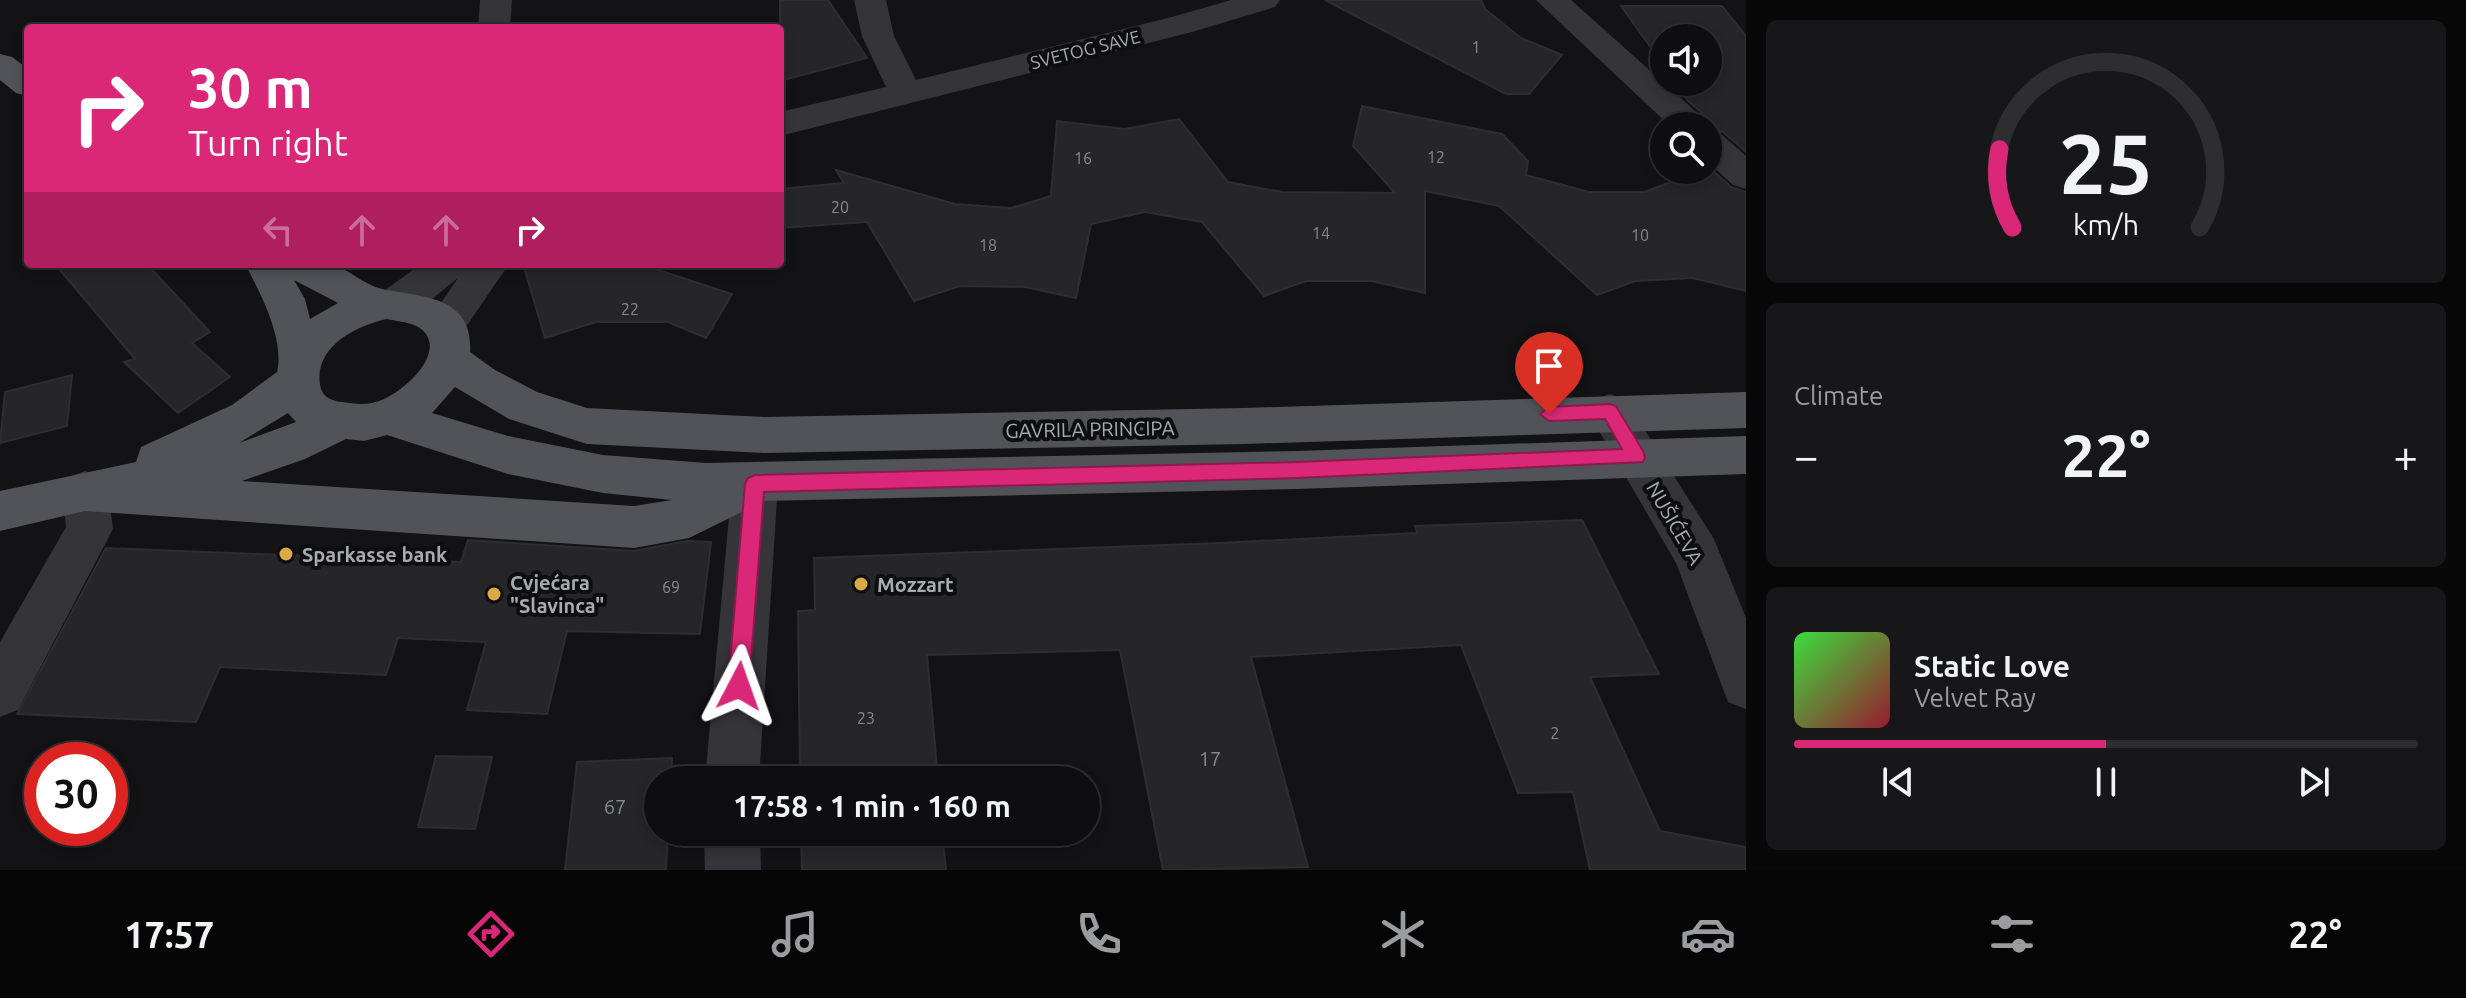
<!DOCTYPE html>
<meta charset="utf-8">
<style>
body{margin:0;font-family:Ubuntu,sans-serif;background:#171719;color:#f1f3f6;height:100vh;display:flex;flex-direction:column;font-size:30px;white-space:nowrap}
*{box-sizing:border-box;margin:0}
p{font-size:26px;color:#9b9c9f}
.icon{flex:none;width:44px;height:44px;fill:none;stroke:currentColor;stroke-width:2;stroke-linecap:round;stroke-linejoin:round}
.map{position:relative;flex:1;overflow:hidden}
.sheet{display:flex;flex-direction:column;gap:20px;padding:20px;background:#080809;width:720px}
.sheet>*{flex:none}
.banner{position:absolute;left:24px;top:24px;width:760px;height:244px;border-radius:8px;box-shadow:0 4px 12px #0003,0 0 0 2px #2e2e30;background:#db2777;color:#fff;overflow:hidden}
.controls{position:absolute;left:1650px;top:24px;display:grid;gap:16px}
.controls a{display:grid;place-items:center;width:72px;height:72px;border-radius:50%;background:#0e0e10;box-shadow:0 4px 12px #0003,0 0 0 2px #2e2e30;font-size:40px}
.speed{position:absolute;left:24px;top:742px;display:flex;gap:16px;font-size:40px;font-weight:700;text-align:center}
.speed>*{display:grid;place-content:center;width:104px;height:104px;border-radius:50%;background:#0e0e10;box-shadow:0 4px 12px #0003,0 0 0 2px #2e2e30;line-height:1}
.speed .limit{border:12px solid #d22;background:#fff;color:#111}
.pin{position:absolute;display:grid;place-items:center;width:68px;height:68px;color:#fff;margin:-82px -34px;border-radius:50% 50% 50% 0;rotate:-45deg;box-shadow:0 0 8px #0007}
.pin .icon{rotate:45deg}
.me{position:absolute;width:88px;margin:-44px;rotate:4deg;stroke-linejoin:round;filter:drop-shadow(0 0 6px #0008)}
.turn{display:flex;align-items:center;gap:28px;height:168px;padding:0 32px;font-size:36px}
.turn .icon{width:104px;height:104px;stroke-width:2.5}
.turn b{display:block;font-size:56px;line-height:68px}
.lanes{display:flex;align-items:center;height:76px;padding:0 32px;background:#0003;justify-content:center;gap:40px;direction:ltr}
.lanes .off{opacity:.35}
.big{font-size:60px;font-weight:600;line-height:1.1}
.sheet .tile{flex:1;display:flex;flex-direction:column;justify-content:center;gap:12px;min-width:0;padding:0 28px;border-radius:12px;background:#171719}
.sheet .dial{align-items:center;gap:0}
.dial svg{height:208px;overflow:visible;fill:none;stroke:#2e2e30;stroke-width:7;stroke-linecap:round;text-anchor:middle}
.dial text{fill:#f1f3f6;stroke:none}
.song{display:flex;align-items:center;gap:24px}
.cover{width:96px;height:96px;border-radius:12px;background:linear-gradient(135deg,hsl(120 70% 55%),hsl(350 70% 35%))}
.played{height:8px;border-radius:4px;background:linear-gradient(90deg,#db2777 50%,#2e2e30 50%)}
.keys{display:flex;justify-content:space-around;direction:ltr}
.heat{display:flex;justify-content:space-between;align-items:center;font-size:44px;direction:ltr}
.trip{position:absolute;left:644px;top:766px;width:456px;height:80px;border-radius:40px;background:#0e0e10;box-shadow:0 4px 12px #0003,0 0 0 2px #2e2e30;font-weight:600;line-height:80px;text-align:center}
.menu{display:flex;height:128px;justify-content:space-around;align-items:center;background:#060606;color:#9b9c9f}
.menu .icon{width:56px;height:56px}
.menu .on{color:#db2777}
.menu b{font-size:36px;color:#f1f3f6}
main{display:flex;flex:1;min-height:0}
.map>svg:first-child{display:block}
.building{fill:#262629;stroke:#2e2e30;stroke-width:2}
.lines{fill:none;stroke-linecap:round;stroke-linejoin:round}
.minor{fill:#353539;fill-rule:evenodd}
.major{fill:#515358;fill-rule:evenodd}
.route{fill:#db2777;stroke:#8e194d;stroke-width:2}
.poi-dot{fill:#dbaa45;stroke:#0e0e10;stroke-width:3}
.labels{text-anchor:middle;dominant-baseline:central;stroke-width:8;stroke-linejoin:round;paint-order:stroke}
.number-label{font-size:16px;fill:#868890}
.far-street-label{font-size:18px;fill:#a7aab3;stroke:#0e0e10}
.street-label{font-size:20px;fill:#a7aab3;stroke:#0e0e10}
.poi-label{font-size:20px;font-weight:bold;fill:#a7aab3;stroke:#0e0e10;text-anchor:start}
.near-number-label{font-size:20px;fill:#868890}
</style>
<main>
<div class="map">
<svg width="1746" height="870" viewBox="0 0 1746 870">
<rect width="100%" height="100%" fill="#131315"/>
<g class="building">
<polygon points="780,0 828,0 867,58 780,81"/>
<polygon points="1325,0 1481,0 1485,9 1521,38 1562,55 1529,94 1506,94"/>
<polygon points="1621,6 1722,6 1746,36 1746,152 1723,132 1711,128 1706,116 1688,101 1675,82 1708,82 1708,38 1664,38 1664,66"/>
<polygon points="1362,106 1502,134 1528,161 1526,175 1589,192 1645,192 1709,167 1731,187 1746,192 1746,291 1693,278 1635,281 1597,295 1499,206 1425,191 1425,293 1371,281 1306,281 1264,296 1202,222 1145,212 1091,224 1076,298 1025,287 960,286 914,301 867,222 780,228 780,189 844,183 836,170 955,204 1011,208 1051,196 1057,121 1125,129 1179,119 1228,182 1282,192 1395,193 1353,146"/>
<polygon points="55,264 147,264 210,332 192,343 230,377 178,413 124,362 135,359"/>
<polygon points="523,264 640,264 732,294 706,338 668,322 596,322 545,338"/>
<polygon points="72,375 67,426 0,443 5,392"/>
<polygon points="1582,520 1659,674 1590,677 1660,831 1746,847 1746,870 1590,870 1573,792 1518,793 1461,645 1251,657 1308,867 1163,870 1120,650 927,655 938,780 800,780 798,611 815,610 814,558 1220,543 1417,533 1415,526"/>
<polygon points="468,540 634,551 687,541 711,542 700,634 567,631 547,714 467,710 486,642 398,638 386,675 220,667 196,722 17,714 106,548 461,562"/>
<polygon points="436,756 492,757 475,829 418,827"/>
<polygon points="672,758 671,780 658,780 658,832 668,832 666,870 565,870 577,762"/>
<polygon points="801,832 942,832 946,870 802,870"/>
</g>
<g class="lines">
<g class="minor">
<polygon points="480,0 512,0 510,28 478,28"/>
<polygon points="854,0 886,0 894,36 916,80 1172,17 1231,0 1280,0 1275,7 1192,32 780,136 780,112 886,87 862,36"/>
<polygon points="1536,0 1571,0 1703,118 1708,126 1708,127 1670,126"/>
<polygon points="1708,130 1721,134 1746,156 1746,189 1733,185 1708,162"/>
<path d="M421,264h88l-50,73 -14,5 -14,-5 -6,-11 33,-48c-23,17 -47,46 -77,37l-6,-11 6,-11z"/>
<polygon points="1610,394 1625,399 1714,539 1746,618 1746,709 1728,702 1676,563 1588,412 1595,399"/>
<polygon points="755,464 771,470 778,484 759,780 705,780 732,484 739,470"/>
<polygon points="85,471 101,477 108,491 113,529 18,710 0,717 0,642 66,527 62,491 69,477"/>
<polygon points="704,832 760,832 761,870 705,870"/>
</g>
<g class="major">
<polygon points="0,54 12,57 28,69 28,96 16,93 0,80"/>
<path d="M245,264c22,0 67,-5 86,0 18,5 33,21 51,25 38,8 92,6 88,63l25,18 42,22 50,16 177,9 480,-9 502,-16v36l-502,16 -480,9 -177,-9 -78,-25 -54,-32 -23,26 76,23 95,19 103,8 591,-12 449,-15v38l-449,15 -533,12 -75,37 -55,10 -549,-37 -85,20v-40l136,-29 5,-15 91,-42 45,-33c8,-33 -17,-80 -32,-108zM294,280l44,23 -28,16 -5,-20zM387,319c13,3 31,3 39,15 16,24 -23,57 -42,65 -14,7 -28,5 -42,3 -11,-1 -20,-5 -22,-17 -6,-38 35,-59 67,-66zM288,413l8,9 -57,21zM387,435l121,39 95,19 69,7 -38,6 -392,-25 63,-22 41,-20 18,2z"/>
</g>
</g>
<polygon class="route" points="1610,404 1616,406 1643,451 1645,457 1643,462 1297,478 764,492 749,686 746,693 739,696 731,693 728,686 745,484 748,478 755,475 1297,462 1622,449 1605,419 1549,421 1540,414 1549,407"/>
<g class="poi-dot">
<circle cx="286" cy="554" r="8"/>
<circle cx="861" cy="584" r="8"/>
<circle cx="494" cy="594" r="8"/>
</g>
<g class="labels">
<g class="number-label">
<text x="1476" y="47">1</text>
<text x="1436" y="157">12</text>
<text x="1083" y="158">16</text>
<text x="840" y="207">20</text>
<text x="1321" y="233">14</text>
<text x="1640" y="235">10</text>
<text x="988" y="245">18</text>
<text x="630" y="309">22</text>
<text x="671" y="587">69</text>
<text x="866" y="718">23</text>
<text x="1555" y="733">2</text>
</g>
<g class="far-street-label">
<text transform="translate(1085 49) rotate(-14)">SVETOG SAVE</text>
</g>
<g class="street-label">
<text transform="translate(1090 429) rotate(-1)">GAVRILA PRINCIPA</text>
<text transform="translate(1675 523) rotate(60)">NUŠIĆEVA</text>
</g>
<g class="poi-label">
<text x="302" y="554">Sparkasse bank</text>
<text x="510" y="582">Cvjećara<tspan x="510" dy="23">"Slavinca"</tspan></text>
<text x="877" y="584">Mozzart</text>
</g>
<g class="near-number-label">
<text x="1210" y="758">17</text>
<text x="615" y="806">67</text>
</g>
</g>
</svg>
<div class="controls">
<a><svg class="icon" aria-label="sound" viewBox="0 0 24 24"><path d="M4 9h4l5-4v14l-5-4H4zM17 9q2 3 0 6"/></svg></a>
<a><svg class="icon" aria-label="search" viewBox="0 0 24 24"><circle cx="10" cy="10" r="6"/><path d="M15 15l6 6"/></svg></a>
</div>
<div class="speed"><div class="limit">30</div></div>
<div class="pin" style="left:1549px;top:414px;background:#d93025"><svg class="icon" aria-label="arrive" viewBox="0 0 24 24"><path d="M6 21V4h12l-3 4 3 4H6"/></svg></div>
<svg class="me" style="left:739px;top:686px" viewBox="-20 -20 40 40"><path d="M0-17L14 15 0 8-14 15z" fill="#db2777" stroke="#fff" stroke-width="4"/></svg>
<div class="trip">17:58 · 1 min · 160 m</div>
<div class="banner">
<div class="turn"><svg class="icon" aria-label="right" viewBox="0 0 24 24"><path d="M7 20v-9h11M14 6l5 5-5 5"/></svg><div><b>30 m</b>Turn right</div></div>
<div class="lanes"><svg class="icon off" aria-label="left" viewBox="0 0 24 24"><path d="M17 20v-9H6M10 6l-5 5 5 5"/></svg><svg class="icon off" aria-label="ahead" viewBox="0 0 24 24"><path d="M12 20V5M6 11l6-6 6 6"/></svg><svg class="icon off" aria-label="ahead" viewBox="0 0 24 24"><path d="M12 20V5M6 11l6-6 6 6"/></svg><svg class="icon" aria-label="right" viewBox="0 0 24 24"><path d="M7 20v-9h11M14 6l5 5-5 5"/></svg></div>
</div>
</div>
<section class="sheet">
<div class="tile dial"><svg viewBox="0 0 100 80">
<path d="M14 69A42 42 0 1 1 86 69"/>
<path d="M14 69A42 42 0 0 1 9 39" stroke="#db2777"/>
<text x="50" y="56" font-size="32" font-weight="700">25</text>
<text x="50" y="72" font-size="11">km/h</text>
</svg></div>
<div class="tile"><p>Climate</p>
<div class="heat"><a>−</a><b class="big">22°</b><a>+</a></div>
</div>
<div class="tile">
<div class="song"><i class="cover"></i><div><b>Static Love</b><p>Velvet Ray</p></div></div>
<div class="played"></div>
<div class="keys"><svg class="icon" aria-label="previous" viewBox="0 0 24 24"><path d="M18 5L8 12l10 7zM5 5v14"/></svg><svg class="icon" aria-label="pause" viewBox="0 0 24 24"><path d="M8 5v14M16 5v14"/></svg><svg class="icon" aria-label="next" viewBox="0 0 24 24"><path d="M6 5l10 7-10 7zM19 5v14"/></svg></div>
</div>
</section>
</main>
<nav class="menu">
<b>17:57</b>
<svg class="icon on" aria-label="directions" viewBox="0 0 24 24"><path d="M12 3l9 9-9 9-9-9zM9 14v-3h6M13 9l2 2-2 2"/></svg>
<svg class="icon" aria-label="music" viewBox="0 0 24 24"><path d="M9 18V5l10-2v13"/><circle cx="6" cy="18" r="3"/><circle cx="16" cy="16" r="3"/></svg>
<svg class="icon" aria-label="phone" viewBox="0 0 24 24"><path d="M5 4h4l2 5-3 2q2 4 5 5l2-3 5 2v4C11 20 4 13 5 4z"/></svg>
<svg class="icon" aria-label="climate" viewBox="0 0 24 24"><path d="M12 3v18M4 7l16 10M4 17L20 7"/></svg>
<svg class="icon" aria-label="car" viewBox="0 0 24 24"><path d="M5 17H2v-5l4-1 3-4h7l3 4 3 1v5h-3M9 17h6M6 11h13"/><circle cx="7" cy="17" r="2"/><circle cx="17" cy="17" r="2"/></svg>
<svg class="icon" aria-label="filters" viewBox="0 0 24 24"><path d="M4 7h16M4 17h16"/><circle cx="9" cy="7" r="2"/><circle cx="15" cy="17" r="2"/></svg>
<b>22°</b>
</nav>
